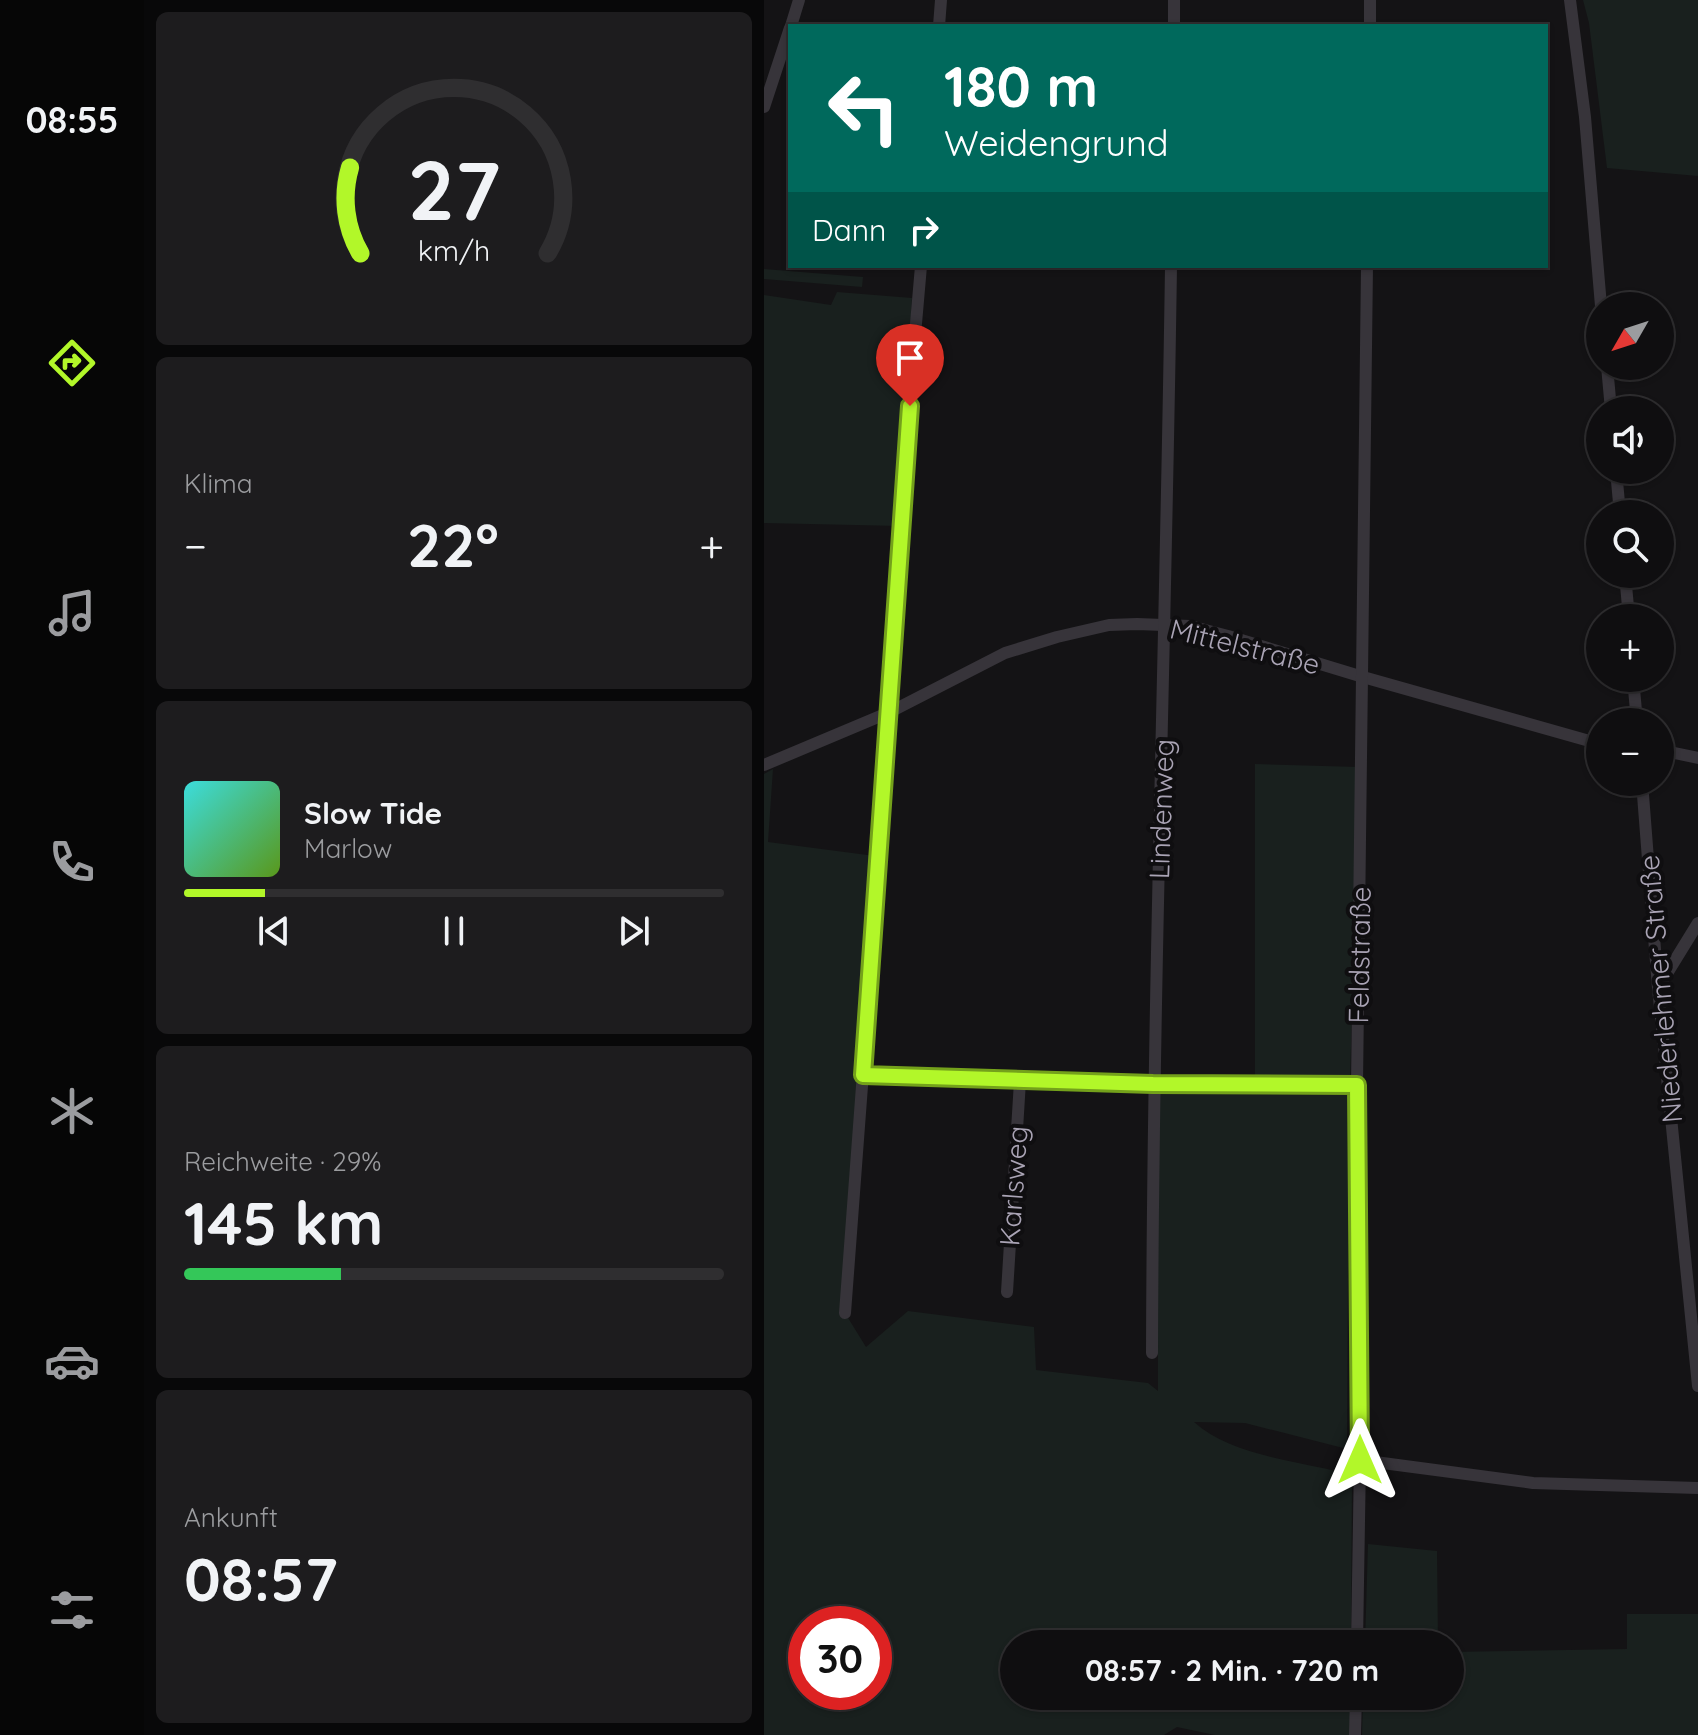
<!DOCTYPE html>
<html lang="de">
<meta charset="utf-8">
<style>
body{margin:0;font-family:Quicksand,sans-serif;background:#1d1c1e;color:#f1f3f6;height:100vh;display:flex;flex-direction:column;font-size:30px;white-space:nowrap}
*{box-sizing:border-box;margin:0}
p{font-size:26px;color:#9b9c9f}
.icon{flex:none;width:44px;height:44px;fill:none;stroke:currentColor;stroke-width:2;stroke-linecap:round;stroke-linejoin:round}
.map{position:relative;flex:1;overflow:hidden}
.panel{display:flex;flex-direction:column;gap:12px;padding:12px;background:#080809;width:620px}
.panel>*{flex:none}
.banner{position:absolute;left:24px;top:24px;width:760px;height:244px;border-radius:0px;box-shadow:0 2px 6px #0004,0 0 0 2px #2f2e30;background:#00695c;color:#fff;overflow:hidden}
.needle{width:52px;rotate:231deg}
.tools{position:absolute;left:822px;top:292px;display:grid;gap:16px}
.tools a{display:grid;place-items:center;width:88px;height:88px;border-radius:50%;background:#0f0e10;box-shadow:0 2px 6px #0004,0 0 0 2px #2f2e30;font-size:40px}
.speed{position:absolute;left:24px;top:1606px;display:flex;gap:16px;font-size:40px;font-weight:700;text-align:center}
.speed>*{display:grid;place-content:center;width:104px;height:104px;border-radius:50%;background:#0f0e10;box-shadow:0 2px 6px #0004,0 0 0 2px #2f2e30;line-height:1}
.speed .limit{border:12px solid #d22;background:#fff;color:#111}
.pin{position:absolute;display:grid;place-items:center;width:68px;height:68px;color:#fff;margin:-82px -34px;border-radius:50% 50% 50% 0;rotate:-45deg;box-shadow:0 0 8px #0007}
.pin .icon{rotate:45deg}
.me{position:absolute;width:88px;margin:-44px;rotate:0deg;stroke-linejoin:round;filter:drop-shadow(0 0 6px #0008)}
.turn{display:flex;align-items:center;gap:28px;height:168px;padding:0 24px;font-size:36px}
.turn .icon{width:104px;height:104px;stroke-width:2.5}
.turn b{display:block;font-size:56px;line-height:68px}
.then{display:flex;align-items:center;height:76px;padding:0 24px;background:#0003;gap:16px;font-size:30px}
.big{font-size:60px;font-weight:800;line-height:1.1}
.panel .tile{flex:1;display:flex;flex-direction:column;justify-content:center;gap:12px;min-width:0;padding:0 28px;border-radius:12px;background:#1d1c1e}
.panel .dial{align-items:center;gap:0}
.dial svg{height:208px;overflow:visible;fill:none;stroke:#2f2e30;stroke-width:7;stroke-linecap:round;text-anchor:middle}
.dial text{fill:#f1f3f6;stroke:none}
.song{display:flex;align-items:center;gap:24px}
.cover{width:96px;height:96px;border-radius:12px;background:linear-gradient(135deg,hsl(180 70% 55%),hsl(90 70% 35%))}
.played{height:8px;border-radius:4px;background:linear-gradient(90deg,#b2f729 15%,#2f2e30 15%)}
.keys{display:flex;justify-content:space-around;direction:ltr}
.heat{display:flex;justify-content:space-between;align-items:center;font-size:44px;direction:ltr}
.charge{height:12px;border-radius:6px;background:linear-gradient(90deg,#34c759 29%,#2f2e30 0)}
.trip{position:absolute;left:236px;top:1630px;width:464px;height:80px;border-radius:40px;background:#0f0e10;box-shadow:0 2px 6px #0004,0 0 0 2px #2f2e30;font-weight:800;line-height:80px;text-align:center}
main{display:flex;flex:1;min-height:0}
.tabs{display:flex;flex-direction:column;width:144px;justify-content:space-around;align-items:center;background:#060606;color:#9b9c9f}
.tabs .icon{width:56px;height:56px}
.tabs .active{color:#b2f729}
.tabs b{font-size:36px;color:#f1f3f6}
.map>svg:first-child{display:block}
.green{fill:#19201e;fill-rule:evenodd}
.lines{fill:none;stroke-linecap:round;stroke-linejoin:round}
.street{stroke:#37343a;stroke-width:12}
.route-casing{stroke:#74a11b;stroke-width:20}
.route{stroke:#b2f729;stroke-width:14}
.labels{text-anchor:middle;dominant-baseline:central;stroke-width:8;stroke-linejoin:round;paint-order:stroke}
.street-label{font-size:28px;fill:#aaa4b5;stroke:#0f0e10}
</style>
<main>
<nav class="tabs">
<b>08:55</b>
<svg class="icon active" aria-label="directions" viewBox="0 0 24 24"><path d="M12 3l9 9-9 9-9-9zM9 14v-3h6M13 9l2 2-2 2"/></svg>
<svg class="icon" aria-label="music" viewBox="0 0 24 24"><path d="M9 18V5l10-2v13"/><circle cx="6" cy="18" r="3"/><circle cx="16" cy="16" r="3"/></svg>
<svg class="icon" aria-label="phone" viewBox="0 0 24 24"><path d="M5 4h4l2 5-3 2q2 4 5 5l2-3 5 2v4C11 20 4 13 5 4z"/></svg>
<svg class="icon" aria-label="climate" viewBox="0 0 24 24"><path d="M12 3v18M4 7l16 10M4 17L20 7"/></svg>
<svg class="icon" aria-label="car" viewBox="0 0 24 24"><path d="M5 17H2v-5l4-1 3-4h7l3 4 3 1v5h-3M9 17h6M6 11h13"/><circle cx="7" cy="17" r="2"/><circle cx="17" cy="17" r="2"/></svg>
<svg class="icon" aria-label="filters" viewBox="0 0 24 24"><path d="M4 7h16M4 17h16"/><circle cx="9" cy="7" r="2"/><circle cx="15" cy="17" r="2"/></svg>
</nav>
<section class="panel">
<div class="tile dial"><svg viewBox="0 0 100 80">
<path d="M14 69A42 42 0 1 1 86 69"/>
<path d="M14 69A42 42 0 0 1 10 36" stroke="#b2f729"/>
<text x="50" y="56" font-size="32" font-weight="700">27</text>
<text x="50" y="72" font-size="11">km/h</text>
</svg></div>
<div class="tile"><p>Klima</p>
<div class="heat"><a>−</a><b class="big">22°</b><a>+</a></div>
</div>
<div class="tile">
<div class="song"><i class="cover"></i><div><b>Slow Tide</b><p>Marlow</p></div></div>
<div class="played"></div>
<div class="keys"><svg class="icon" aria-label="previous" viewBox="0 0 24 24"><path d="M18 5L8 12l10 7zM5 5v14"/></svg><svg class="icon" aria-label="pause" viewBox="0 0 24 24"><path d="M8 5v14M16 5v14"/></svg><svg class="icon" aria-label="next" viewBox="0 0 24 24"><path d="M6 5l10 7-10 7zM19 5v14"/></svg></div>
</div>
<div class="tile"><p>Reichweite · 29%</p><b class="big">145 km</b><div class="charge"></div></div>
<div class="tile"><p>Ankunft</p><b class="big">08:57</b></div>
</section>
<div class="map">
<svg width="934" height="1735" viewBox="0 0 934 1735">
<rect width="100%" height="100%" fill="#141315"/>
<g class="green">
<polygon points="819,0 934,0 934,176 843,168 825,23"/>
<polygon points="0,269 99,277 98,287 0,279"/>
<polygon points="73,292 148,298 136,526 0,523 0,295 67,305"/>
<polygon points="491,764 595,767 586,1081 491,1078"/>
<path d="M9,769l-5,73 107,14 -30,457 21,34 42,-36 126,16 2,43 112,13 10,8v-302h191l-2,360 -102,-26 -51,-1c39,35 108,39 158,53l-1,169h-337v52h337v39h-136l-38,-8 -13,8h-400v-961zM42,1624h68v68h-68z"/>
<polygon points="604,1544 673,1551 674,1644 601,1644"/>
<polygon points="863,1614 934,1614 934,1735 598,1735 599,1696 686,1696 686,1652 863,1649"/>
</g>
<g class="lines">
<g class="street">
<polyline points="806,0 821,117 837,306"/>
<polyline points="27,26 35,0"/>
<polyline points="175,26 177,0"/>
<polyline points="410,26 410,0"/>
<polyline points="606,26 606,0"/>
<polyline points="0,107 26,28"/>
<polyline points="843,366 847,410"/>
<polyline points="852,470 856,514"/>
<polyline points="861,574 865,618"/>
<polyline points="869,678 873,722"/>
<polyline points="896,750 934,758"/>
<polyline points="0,765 126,712 241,653 293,637 345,625 373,624 426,626 464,636 599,677 836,744"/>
<polyline points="878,782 894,988 934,1386"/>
<polyline points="894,988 934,923"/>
<polyline points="99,1075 389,1084 593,1085"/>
<polyline points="243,1292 256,1081"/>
<polyline points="81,1313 126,712 137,496 157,266"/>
<path d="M388,1353c1,-363 14,-725 19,-1087"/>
<polyline points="596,1460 769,1483 934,1488"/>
<polyline points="593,1644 596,1460 593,1085 603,266"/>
<polyline points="591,1735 592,1696"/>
</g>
</g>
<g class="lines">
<defs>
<polyline id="route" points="146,406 99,1075 389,1084 593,1085 596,1460"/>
</defs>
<use href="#route" class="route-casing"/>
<use href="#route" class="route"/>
</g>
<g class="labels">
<g class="street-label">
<text transform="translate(481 646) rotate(14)">Mittelstraße</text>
<text transform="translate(397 809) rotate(-88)">Lindenweg</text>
<text transform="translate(595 955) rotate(-89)">Feldstraße</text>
<text transform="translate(896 989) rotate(-95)">Niederlehmer Straße</text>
<text transform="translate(249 1186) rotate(-86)">Karlsweg</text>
</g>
</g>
</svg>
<div class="tools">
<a><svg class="needle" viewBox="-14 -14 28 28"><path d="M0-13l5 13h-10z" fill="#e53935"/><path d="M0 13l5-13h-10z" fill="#9b9c9f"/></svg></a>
<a><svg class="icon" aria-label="sound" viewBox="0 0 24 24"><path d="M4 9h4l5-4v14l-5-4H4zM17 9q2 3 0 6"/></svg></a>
<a><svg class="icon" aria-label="search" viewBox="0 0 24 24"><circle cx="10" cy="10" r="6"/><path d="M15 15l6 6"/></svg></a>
<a>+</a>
<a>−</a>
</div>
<div class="speed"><div class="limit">30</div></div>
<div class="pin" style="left:146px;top:406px;background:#d93025"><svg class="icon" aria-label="arrive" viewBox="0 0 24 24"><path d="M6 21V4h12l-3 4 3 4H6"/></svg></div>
<svg class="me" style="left:596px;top:1460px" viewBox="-20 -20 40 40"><path d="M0-17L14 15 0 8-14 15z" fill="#b2f729" stroke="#fff" stroke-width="4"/></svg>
<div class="trip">08:57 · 2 Min. · 720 m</div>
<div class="banner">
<div class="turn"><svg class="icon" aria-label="left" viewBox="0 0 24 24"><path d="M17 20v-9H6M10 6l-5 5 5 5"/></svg><div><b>180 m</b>Weidengrund</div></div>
<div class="then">Dann<svg class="icon" aria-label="right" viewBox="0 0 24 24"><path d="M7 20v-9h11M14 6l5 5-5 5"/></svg></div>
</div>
</div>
</main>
